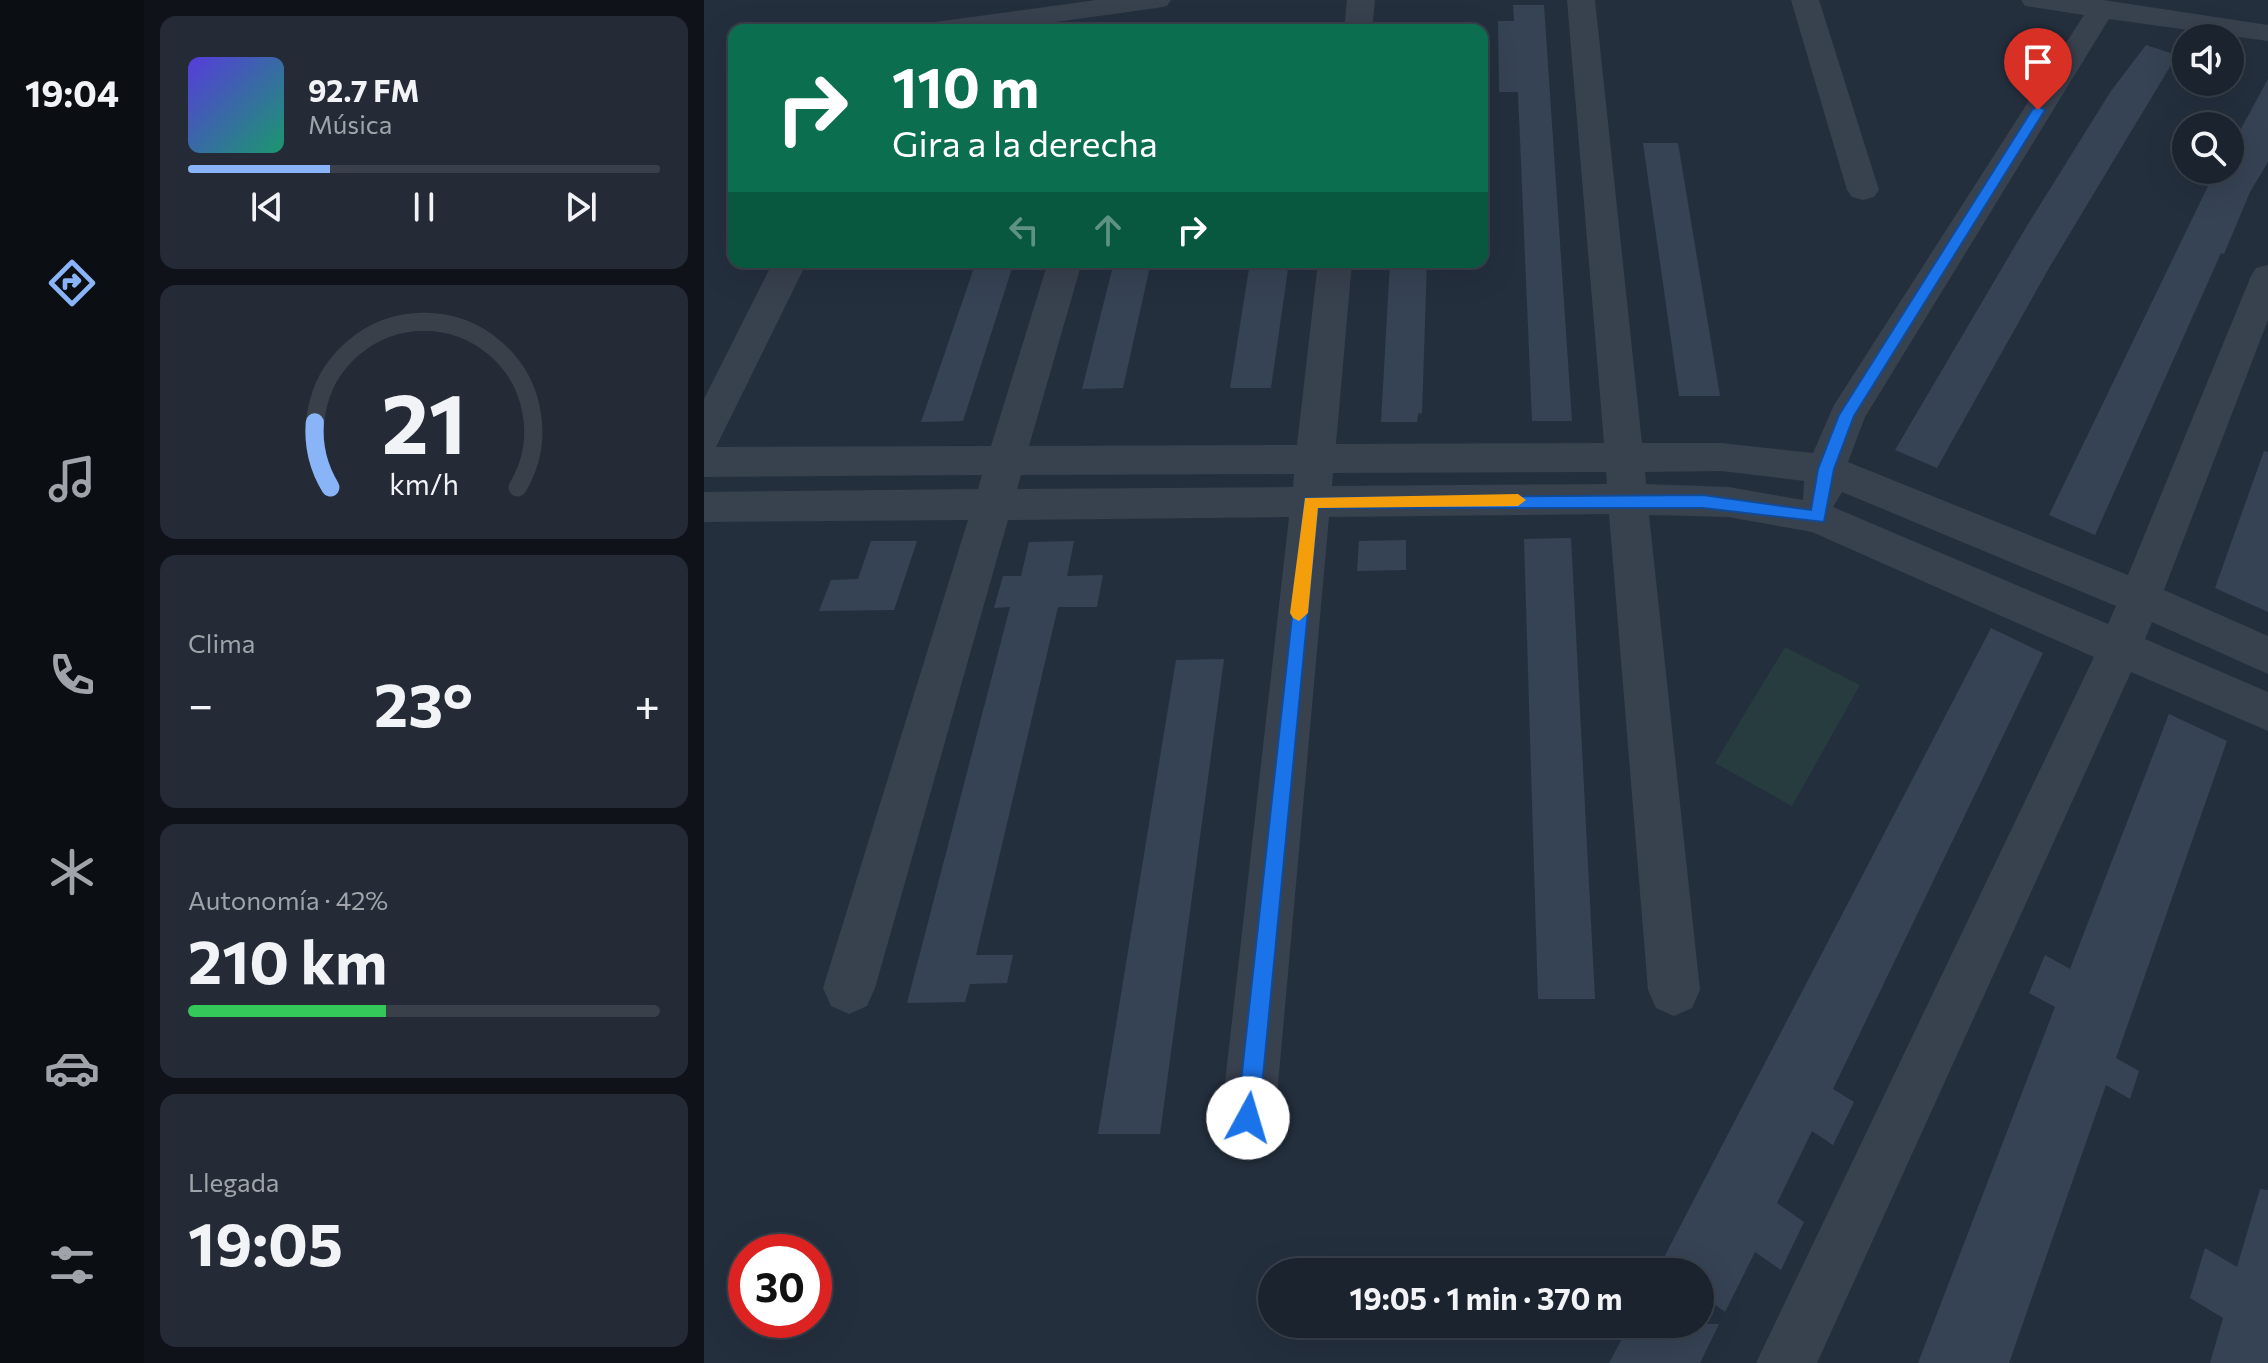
<!DOCTYPE html>
<html lang="es">
<meta charset="utf-8">
<style>
body{margin:0;font-family:Commissioner,sans-serif;background:#242b36;color:#f1f3f6;height:100vh;display:flex;flex-direction:column;font-size:30px;white-space:nowrap}
*{box-sizing:border-box;margin:0}
p{font-size:26px;color:#a0a4aa}
.icon{flex:none;width:44px;height:44px;fill:none;stroke:currentColor;stroke-width:2;stroke-linecap:round;stroke-linejoin:round}
.map{position:relative;flex:1;overflow:hidden}
.panel{display:flex;flex-direction:column;gap:16px;padding:16px;background:#0f1319;width:560px}
.panel>*{flex:none}
.hud{position:absolute;left:24px;top:24px;width:760px;height:244px;border-radius:16px;box-shadow:0 8px 32px #0002,0 0 0 2px #39404a;background:#0b6e4f;color:#fff;overflow:hidden}
.controls{position:absolute;left:1468px;top:24px;display:grid;gap:16px}
.controls a{display:grid;place-items:center;width:72px;height:72px;border-radius:50%;background:#1b232e;box-shadow:0 8px 32px #0002,0 0 0 2px #39404a;font-size:40px}
.speed{position:absolute;left:24px;top:1234px;display:flex;gap:16px;font-size:40px;font-weight:700;text-align:center}
.speed>*{display:grid;place-content:center;width:104px;height:104px;border-radius:50%;background:#1b232e;box-shadow:0 8px 32px #0002,0 0 0 2px #39404a;line-height:1}
.speed .limit{border:12px solid #d22;background:#fff;color:#111}
.pin{position:absolute;display:grid;place-items:center;width:68px;height:68px;color:#fff;margin:-82px -34px;border-radius:50% 50% 50% 0;rotate:-45deg;box-shadow:0 0 8px #0007}
.pin .icon{rotate:45deg}
.me{position:absolute;width:88px;margin:-44px;rotate:6deg;stroke-linejoin:round;filter:drop-shadow(0 0 6px #0008)}
.turn{display:flex;align-items:center;gap:28px;height:168px;padding:0 32px;font-size:36px}
.turn .icon{width:104px;height:104px;stroke-width:2.5}
.turn b{display:block;font-size:56px;line-height:68px}
.lanes{display:flex;align-items:center;height:76px;padding:0 32px;background:#0003;justify-content:center;gap:40px;direction:ltr}
.lanes .off{opacity:.35}
.big{font-size:60px;font-weight:700;line-height:1.1}
.panel .card{flex:1;display:flex;flex-direction:column;justify-content:center;gap:12px;min-width:0;padding:0 28px;border-radius:16px;background:#242b36}
.panel .dial{align-items:center;gap:0}
.dial svg{height:208px;overflow:visible;fill:none;stroke:#39404a;stroke-width:7;stroke-linecap:round;text-anchor:middle}
.dial text{fill:#f1f3f6;stroke:none}
.song{display:flex;align-items:center;gap:24px}
.cover{width:96px;height:96px;border-radius:12px;background:linear-gradient(135deg,hsl(250 70% 55%),hsl(160 70% 35%))}
.played{height:8px;border-radius:4px;background:linear-gradient(90deg,#8ab4f8 30%,#39404a 30%)}
.keys{display:flex;justify-content:space-around;direction:ltr}
.heat{display:flex;justify-content:space-between;align-items:center;font-size:44px;direction:ltr}
.charge{height:12px;border-radius:6px;background:linear-gradient(90deg,#34c759 42%,#39404a 0)}
.trip{position:absolute;left:554px;top:1258px;width:456px;height:80px;border-radius:40px;background:#1b232e;box-shadow:0 8px 32px #0002,0 0 0 2px #39404a;font-weight:700;line-height:80px;text-align:center}
main{display:flex;flex:1;min-height:0}
.dock{display:flex;flex-direction:column;width:144px;justify-content:space-around;align-items:center;background:#0b0e12;color:#a0a4aa}
.dock .icon{width:56px;height:56px}
.dock .on{color:#8ab4f8}
.dock b{font-size:36px;color:#f1f3f6}
.map>svg:first-child{display:block}
.green{fill:#263c3f}
.building{fill:#364354}
.lines{fill:none;stroke-linecap:round;stroke-linejoin:round}
.minor{fill:#38414e;fill-rule:evenodd}
.route{fill:#1a73e8;stroke:#114b97;stroke-width:2}
.slow{fill:#f59e0b}
</style>
<main>
<nav class="dock">
<b>19:04</b>
<svg class="icon on" aria-label="directions" viewBox="0 0 24 24"><path d="M12 3l9 9-9 9-9-9zM9 14v-3h6M13 9l2 2-2 2"/></svg>
<svg class="icon" aria-label="music" viewBox="0 0 24 24"><path d="M9 18V5l10-2v13"/><circle cx="6" cy="18" r="3"/><circle cx="16" cy="16" r="3"/></svg>
<svg class="icon" aria-label="phone" viewBox="0 0 24 24"><path d="M5 4h4l2 5-3 2q2 4 5 5l2-3 5 2v4C11 20 4 13 5 4z"/></svg>
<svg class="icon" aria-label="climate" viewBox="0 0 24 24"><path d="M12 3v18M4 7l16 10M4 17L20 7"/></svg>
<svg class="icon" aria-label="car" viewBox="0 0 24 24"><path d="M5 17H2v-5l4-1 3-4h7l3 4 3 1v5h-3M9 17h6M6 11h13"/><circle cx="7" cy="17" r="2"/><circle cx="17" cy="17" r="2"/></svg>
<svg class="icon" aria-label="filters" viewBox="0 0 24 24"><path d="M4 7h16M4 17h16"/><circle cx="9" cy="7" r="2"/><circle cx="15" cy="17" r="2"/></svg>
</nav>
<section class="panel">
<div class="card">
<div class="song"><i class="cover"></i><div><b>92.7 FM</b><p>Música</p></div></div>
<div class="played"></div>
<div class="keys"><svg class="icon" aria-label="previous" viewBox="0 0 24 24"><path d="M18 5L8 12l10 7zM5 5v14"/></svg><svg class="icon" aria-label="pause" viewBox="0 0 24 24"><path d="M8 5v14M16 5v14"/></svg><svg class="icon" aria-label="next" viewBox="0 0 24 24"><path d="M6 5l10 7-10 7zM19 5v14"/></svg></div>
</div>
<div class="card dial"><svg viewBox="0 0 100 80">
<path d="M14 69A42 42 0 1 1 86 69"/>
<path d="M14 69A42 42 0 0 1 8 44" stroke="#8ab4f8"/>
<text x="50" y="56" font-size="32" font-weight="700">21</text>
<text x="50" y="72" font-size="11">km/h</text>
</svg></div>
<div class="card"><p>Clima</p>
<div class="heat"><a>−</a><b class="big">23°</b><a>+</a></div>
</div>
<div class="card"><p>Autonomía · 42%</p><b class="big">210 km</b><div class="charge"></div></div>
<div class="card"><p>Llegada</p><b class="big">19:05</b></div>
</section>
<div class="map">
<svg width="1564" height="1363" viewBox="0 0 1564 1363">
<rect width="100%" height="100%" fill="#242f3e"/>
<polygon class="green" points="1081,647 1156,685 1088,806 1011,763"/>
<g class="building">
<polygon points="809,5 840,5 868,421 828,421 814,92 795,92 794,21 810,21"/>
<polygon points="1442,45 1473,55 1345,268 1233,468 1191,450 1321,229 1407,91"/>
<polygon points="1564,79 1564,162 1546,192 1520,254 1517,253 1391,535 1345,515 1505,184 1515,170 1526,170 1526,149"/>
<polygon points="939,143 974,143 1016,396 975,396"/>
<polygon points="272,262 310,262 259,421 217,422"/>
<polygon points="410,262 447,262 419,388 378,389"/>
<polygon points="546,262 585,262 567,388 526,388"/>
<polygon points="686,262 723,262 718,413 714,414 713,422 677,422"/>
<polygon points="1560,451 1564,452 1564,612 1511,588"/>
<polygon points="867,538 891,999 834,999 820,539"/>
<polygon points="702,540 702,570 653,571 655,541"/>
<polygon points="167,541 213,541 190,610 115,611 127,580 154,579"/>
<polygon points="370,541 363,576 399,575 393,607 354,607 272,955 309,955 303,983 266,984 261,1002 203,1003 306,607 290,608 299,576 317,576 325,542"/>
<polygon points="1287,628 1339,653 1129,1089 1150,1102 1129,1145 1108,1131 1073,1203 1100,1222 1077,1270 1051,1252 1021,1312 996,1294 996,1272 966,1272 956,1265"/>
<polygon points="520,659 456,1134 394,1134 472,660"/>
<polygon points="1465,714 1523,741 1412,1058 1435,1071 1426,1099 1402,1085 1305,1363 1214,1363 1351,1007 1325,993 1341,955 1366,969"/>
<polygon points="1556,1189 1564,1190 1564,1363 1506,1363 1519,1318 1486,1298 1501,1248 1533,1267"/>
<polygon points="926,1324 1015,1324 996,1363 905,1363"/>
</g>
<g class="lines">
<g class="minor">
<polygon points="392,0 467,0 463,6 453,8 293,30 217,30 221,24 231,22"/>
<polygon points="643,0 671,0 668,30 640,30"/>
<path d="M863,0h28l47,443h79l92,10 21,-48 250,-390 -59,-9 -4,-6h82l165,25v16l-159,-22 -244,398 -17,45 280,113 123,-299 5,-8 12,-3v55l-104,270 104,46v38l-116,-52 -7,17 123,53v39l-137,-59 -314,691h-61l338,-706 -282,-125 -84,-15 -79,-2 51,475 -8,18 -18,8 -18,-8 -8,-18 -39,-476 -280,3 -54,601 -8,19 -19,8 -19,-8 -8,-19 68,-601 -281,3 -133,468 -8,18 -18,8 -18,-8 -8,-18 145,-468 -264,2v-30l274,-3 4,-14 -278,2v-78l69,-137h34l-91,185 275,-1 57,-184h34l-53,184 268,-1 21,-183h34l-16,182 268,-1zM1017,471l83,10 -1,19 -75,-13 -82,-3 -1,-12zM902,472l1,12 -275,2 1,-13zM590,474l-1,13 -276,2 4,-14zM1138,492l274,114 -8,18 -275,-117z"/>
<polygon points="1087,0 1115,0 1175,190 1170,197 1159,200 1148,197 1143,190"/>
</g>
</g>
<polygon class="route" points="1334,106 1341,110 1150,416 1130,469 1120,522 999,508 614,508 555,1118 552,1126 544,1130 536,1126 533,1118 601,498 999,495 1107,510 1114,469 1135,415 1328,110"/>
<polygon class="slow" points="814,494 822,500 814,506 614,508 604,613 595,621 589,618 586,613 601,498"/>
</svg>
<div class="controls">
<a><svg class="icon" aria-label="sound" viewBox="0 0 24 24"><path d="M4 9h4l5-4v14l-5-4H4zM17 9q2 3 0 6"/></svg></a>
<a><svg class="icon" aria-label="search" viewBox="0 0 24 24"><circle cx="10" cy="10" r="6"/><path d="M15 15l6 6"/></svg></a>
</div>
<div class="speed"><div class="limit">30</div></div>
<div class="pin" style="left:1334px;top:110px;background:#d93025"><svg class="icon" aria-label="arrive" viewBox="0 0 24 24"><path d="M6 21V4h12l-3 4 3 4H6"/></svg></div>
<svg class="me" style="left:544px;top:1118px" viewBox="-20 -20 40 40"><circle r="19" fill="#fff"/><path d="M0-13L10 11 0 6-10 11z" fill="#1a73e8"/></svg>
<div class="trip">19:05 · 1 min · 370 m</div>
<div class="hud">
<div class="turn"><svg class="icon" aria-label="right" viewBox="0 0 24 24"><path d="M7 20v-9h11M14 6l5 5-5 5"/></svg><div><b>110 m</b>Gira a la derecha</div></div>
<div class="lanes"><svg class="icon off" aria-label="left" viewBox="0 0 24 24"><path d="M17 20v-9H6M10 6l-5 5 5 5"/></svg><svg class="icon off" aria-label="ahead" viewBox="0 0 24 24"><path d="M12 20V5M6 11l6-6 6 6"/></svg><svg class="icon" aria-label="right" viewBox="0 0 24 24"><path d="M7 20v-9h11M14 6l5 5-5 5"/></svg></div>
</div>
</div>
</main>
